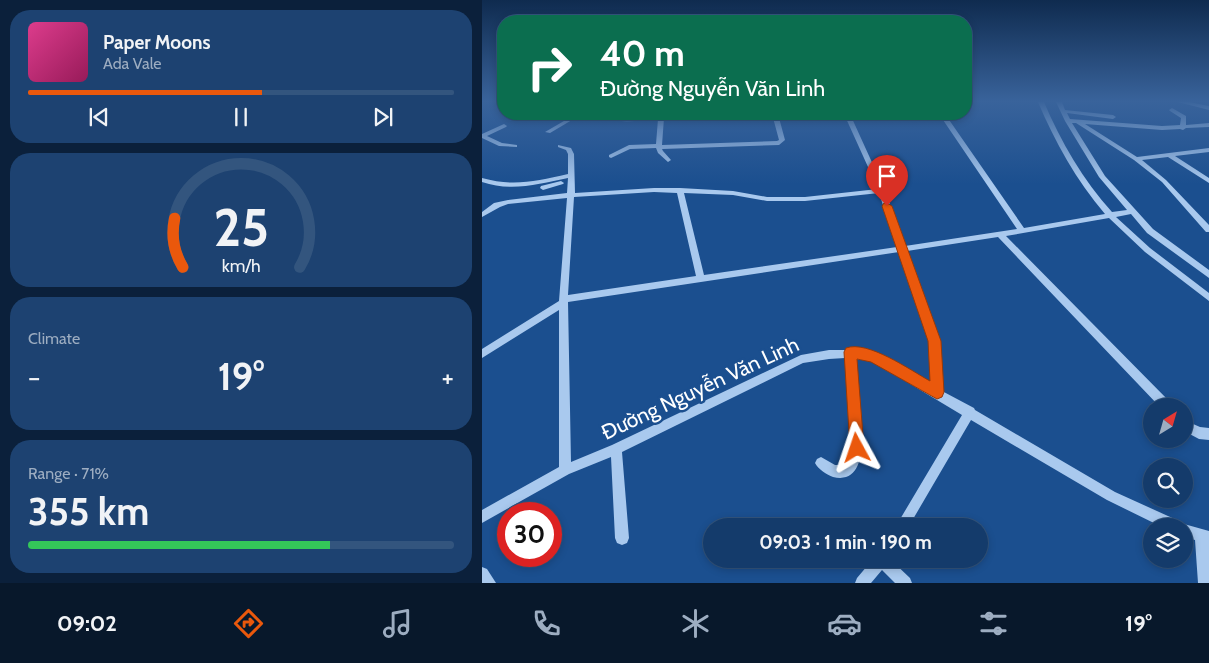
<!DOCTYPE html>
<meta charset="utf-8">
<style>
body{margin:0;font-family:Cabin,sans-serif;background:#1d4271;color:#f1f3f6;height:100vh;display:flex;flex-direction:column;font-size:19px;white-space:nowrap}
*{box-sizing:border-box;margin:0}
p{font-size:16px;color:#9dadc1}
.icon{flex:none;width:28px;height:28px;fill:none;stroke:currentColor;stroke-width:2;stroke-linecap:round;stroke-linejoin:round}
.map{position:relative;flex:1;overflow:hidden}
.details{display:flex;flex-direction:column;gap:10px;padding:10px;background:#0b203b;width:482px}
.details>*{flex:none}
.guide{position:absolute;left:15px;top:15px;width:475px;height:105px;border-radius:20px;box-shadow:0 2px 8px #0003,0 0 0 1px #33557e;background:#0b6e4f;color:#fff;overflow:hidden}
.needle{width:32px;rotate:37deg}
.buttons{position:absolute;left:661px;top:398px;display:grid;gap:10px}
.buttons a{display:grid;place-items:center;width:50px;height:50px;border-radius:50%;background:#143b6b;box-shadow:0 2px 8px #0003,0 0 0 1px #33557e;font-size:25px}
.speed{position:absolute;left:15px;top:502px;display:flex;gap:10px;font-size:25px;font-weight:700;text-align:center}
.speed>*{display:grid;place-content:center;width:65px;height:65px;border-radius:50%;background:#143b6b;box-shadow:0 2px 8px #0003,0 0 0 1px #33557e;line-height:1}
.speed .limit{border:8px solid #d22;background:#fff;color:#111}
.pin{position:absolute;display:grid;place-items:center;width:42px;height:42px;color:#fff;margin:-51px -21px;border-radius:50% 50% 50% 0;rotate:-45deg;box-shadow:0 0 5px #0007}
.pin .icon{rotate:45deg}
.me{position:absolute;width:55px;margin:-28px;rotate:355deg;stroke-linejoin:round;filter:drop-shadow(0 0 4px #0008)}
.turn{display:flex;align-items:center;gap:18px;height:105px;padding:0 20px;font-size:22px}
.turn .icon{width:65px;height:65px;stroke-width:2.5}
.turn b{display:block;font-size:35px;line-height:42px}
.big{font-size:38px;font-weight:800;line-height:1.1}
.details .widget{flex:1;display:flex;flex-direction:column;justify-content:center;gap:8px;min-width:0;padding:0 18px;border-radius:20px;background:#1d4271}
.details .dial{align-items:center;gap:0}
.dial svg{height:130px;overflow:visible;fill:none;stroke:#33557e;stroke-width:7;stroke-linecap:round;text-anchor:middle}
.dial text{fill:#f1f3f6;stroke:none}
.song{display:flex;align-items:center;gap:15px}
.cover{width:60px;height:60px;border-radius:8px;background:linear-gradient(135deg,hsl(330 70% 55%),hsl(330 70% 35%))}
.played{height:5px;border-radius:2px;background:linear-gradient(90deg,#ea580c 55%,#33557e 55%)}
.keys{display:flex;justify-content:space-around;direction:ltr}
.heat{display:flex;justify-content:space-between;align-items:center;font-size:28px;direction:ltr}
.charge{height:8px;border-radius:4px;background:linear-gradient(90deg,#34c759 71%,#33557e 0)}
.trip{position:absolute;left:221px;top:518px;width:285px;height:50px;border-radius:25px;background:#143b6b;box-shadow:0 2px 8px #0003,0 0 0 1px #33557e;font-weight:800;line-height:50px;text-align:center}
.tabs{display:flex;height:80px;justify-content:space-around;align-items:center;background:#08182b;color:#9dadc1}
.tabs .icon{width:35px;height:35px}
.tabs .on{color:#ea580c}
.tabs b{font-size:22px;color:#f1f3f6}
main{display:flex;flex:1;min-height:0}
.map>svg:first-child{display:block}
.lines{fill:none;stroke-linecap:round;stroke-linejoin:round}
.minor{fill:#a9c9ee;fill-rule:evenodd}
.route{fill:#ea580c;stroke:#983908}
.labels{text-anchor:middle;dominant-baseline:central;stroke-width:5;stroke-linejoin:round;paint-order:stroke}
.near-street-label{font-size:21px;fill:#fff;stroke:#1b4f8f}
</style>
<main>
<section class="details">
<div class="widget">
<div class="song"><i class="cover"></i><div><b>Paper Moons</b><p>Ada Vale</p></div></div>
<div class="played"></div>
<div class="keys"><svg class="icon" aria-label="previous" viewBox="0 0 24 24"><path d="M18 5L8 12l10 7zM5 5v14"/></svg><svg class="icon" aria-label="pause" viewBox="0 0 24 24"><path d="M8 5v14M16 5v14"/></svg><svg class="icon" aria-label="next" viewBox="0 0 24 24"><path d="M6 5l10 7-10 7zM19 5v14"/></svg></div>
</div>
<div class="widget dial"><svg viewBox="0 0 100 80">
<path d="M14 69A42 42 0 1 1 86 69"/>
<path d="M14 69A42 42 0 0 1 9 39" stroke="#ea580c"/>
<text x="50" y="56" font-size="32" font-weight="700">25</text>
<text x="50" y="72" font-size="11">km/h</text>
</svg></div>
<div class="widget"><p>Climate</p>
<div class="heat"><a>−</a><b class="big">19°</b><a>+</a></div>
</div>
<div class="widget"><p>Range · 71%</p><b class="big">355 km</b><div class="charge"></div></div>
</section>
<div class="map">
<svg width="727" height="583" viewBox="0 0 727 583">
<rect width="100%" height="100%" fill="#1b4f8f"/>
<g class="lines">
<g class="minor">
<path d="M556,102h6c17,40 39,78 68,110l15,-2 -28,-33 -34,-56 -9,-19h6l3,8 48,5 3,2 -3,2 -46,-6 3,6 92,7 18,-1 1,-7 -11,-7 -1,-1 3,-2 14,8v9l23,-2v4l-23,1 -3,2 -3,-1 -18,1 -77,-6 52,33 72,-9v4l-34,4 34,22v5l-41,-26 -26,3 24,20 43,45v7h-3l-44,-50 -28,-22 -58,-37h-4l33,53 48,53 56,41v8l-62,-45 -16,-19 -15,3 34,31 59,45v8l-64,-49 -36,-34 -103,18 164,166 1,4h-12l-161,-169 -91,14 32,90 3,50 32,17 1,2 140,82 64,29 1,4 4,-1 25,7v52h-11l-3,-43 -11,-3v-11h-24l-53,-26 -136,-80 -62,106h-13l66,-111 -90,-54 -17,-2c2,15 3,31 4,47 2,20 12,80 -26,71 -6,-2 -15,-8 -18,-14l2,-4 4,-2 14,8h9l3,-4 4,-13 -6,-90 -16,1 -26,4 -181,89 7,86 -2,5 -5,2 -5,-2 -2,-5 -4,-81 -42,17 -87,49v-13l77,-43v-157l-77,48v-9l77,-48 8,-103 -59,6 -8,3 -18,10v-5l12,-9 14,-3 59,-7 1,-15c-29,6 -57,14 -86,4v-4c32,9 54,3 86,-4v-20l-2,-4 -8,-3v-2l13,3 3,6 1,39 79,-5h26l53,3 34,6h38l73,-8 -34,-75h6l35,77 20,55 112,-17 -78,-115h6l79,114 81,-14c-29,-34 -50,-72 -67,-112zM172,192l23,1 19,83 -128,19 6,-98zM202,193l49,2 34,6h38l74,-8 18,54 -193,28zM417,252l30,89 2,44 -53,-31 -24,-4 -4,-2 -4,2h-17l-28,5 -189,90 -41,17 -3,-160z"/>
<polygon points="696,102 707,102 727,106 727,110"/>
<path d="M94,114h16l38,4 49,-4 -1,1 -14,3 -2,27 115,-4 2,-1 -7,-26h6l7,26 -6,5 -117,4 1,2 8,9 -3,2 -10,-9 -2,-5 -26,1 -19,9 -2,-1v-2l20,-10 27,-1 2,-25c-23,3 -53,4 -76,-5l-32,19 -5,-1z"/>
<polygon points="22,124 25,126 24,127 5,136 20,143 35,145 35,147 17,146 0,138 0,134"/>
<polygon points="79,181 82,183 81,184 61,190 58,188 59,186"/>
<polygon points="702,420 718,427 727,428 727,440 717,439 702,431"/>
<polygon points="391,559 408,559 428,578 430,583 413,583 400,570 389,583 373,583 375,578"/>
<polygon points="0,567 5,569 14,583 0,583"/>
</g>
</g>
<linearGradient id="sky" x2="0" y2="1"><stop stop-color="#0f2b4f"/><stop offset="0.55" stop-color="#39639b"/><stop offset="1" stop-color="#39639b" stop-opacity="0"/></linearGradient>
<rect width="727" height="184" fill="url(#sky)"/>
<path class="route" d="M402,203h3l5,3 49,135 3,51 -2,5 -5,2 -66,-37 -14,-3 7,89 -2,6 -5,2 -5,-2 -2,-6 -6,-96 2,-4c22,-8 64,22 84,33l-2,-40 -46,-135z"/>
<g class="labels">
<g class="near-street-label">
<text transform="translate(218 388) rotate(-25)">Đường Nguyễn Văn Linh</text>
</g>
</g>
</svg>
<div class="buttons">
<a><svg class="needle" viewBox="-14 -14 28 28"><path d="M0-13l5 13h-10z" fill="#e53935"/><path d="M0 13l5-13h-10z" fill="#9dadc1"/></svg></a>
<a><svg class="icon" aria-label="search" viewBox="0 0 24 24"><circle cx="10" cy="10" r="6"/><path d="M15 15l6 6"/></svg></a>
<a><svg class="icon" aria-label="layers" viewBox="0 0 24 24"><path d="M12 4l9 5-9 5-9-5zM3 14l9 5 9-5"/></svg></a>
</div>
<div class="speed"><div class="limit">30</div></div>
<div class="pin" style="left:405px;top:206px;background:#d93025"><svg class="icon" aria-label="arrive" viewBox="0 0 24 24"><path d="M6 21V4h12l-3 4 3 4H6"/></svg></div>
<svg class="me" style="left:375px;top:448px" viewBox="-20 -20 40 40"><path d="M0-17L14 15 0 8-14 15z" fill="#ea580c" stroke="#fff" stroke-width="4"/></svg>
<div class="trip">09:03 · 1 min · 190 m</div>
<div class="guide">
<div class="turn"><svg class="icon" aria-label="right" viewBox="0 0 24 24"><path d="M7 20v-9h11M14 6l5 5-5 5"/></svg><div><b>40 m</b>Đường Nguyễn Văn Linh</div></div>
</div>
</div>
</main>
<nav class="tabs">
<b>09:02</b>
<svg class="icon on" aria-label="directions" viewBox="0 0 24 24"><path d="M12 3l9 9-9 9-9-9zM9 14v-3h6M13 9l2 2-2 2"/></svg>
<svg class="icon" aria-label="music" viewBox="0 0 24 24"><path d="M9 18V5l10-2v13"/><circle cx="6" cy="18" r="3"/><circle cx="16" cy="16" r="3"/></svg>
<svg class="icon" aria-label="phone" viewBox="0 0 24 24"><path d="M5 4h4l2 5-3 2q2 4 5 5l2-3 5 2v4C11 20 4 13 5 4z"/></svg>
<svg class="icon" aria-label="climate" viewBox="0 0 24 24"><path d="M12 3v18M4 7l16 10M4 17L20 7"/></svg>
<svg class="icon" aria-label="car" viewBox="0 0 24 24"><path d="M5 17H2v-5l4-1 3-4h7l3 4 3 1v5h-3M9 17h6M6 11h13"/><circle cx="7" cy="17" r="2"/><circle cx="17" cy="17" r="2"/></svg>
<svg class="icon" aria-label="filters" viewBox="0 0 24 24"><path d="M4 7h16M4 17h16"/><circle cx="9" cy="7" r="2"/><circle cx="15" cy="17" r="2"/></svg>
<b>19°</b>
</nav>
